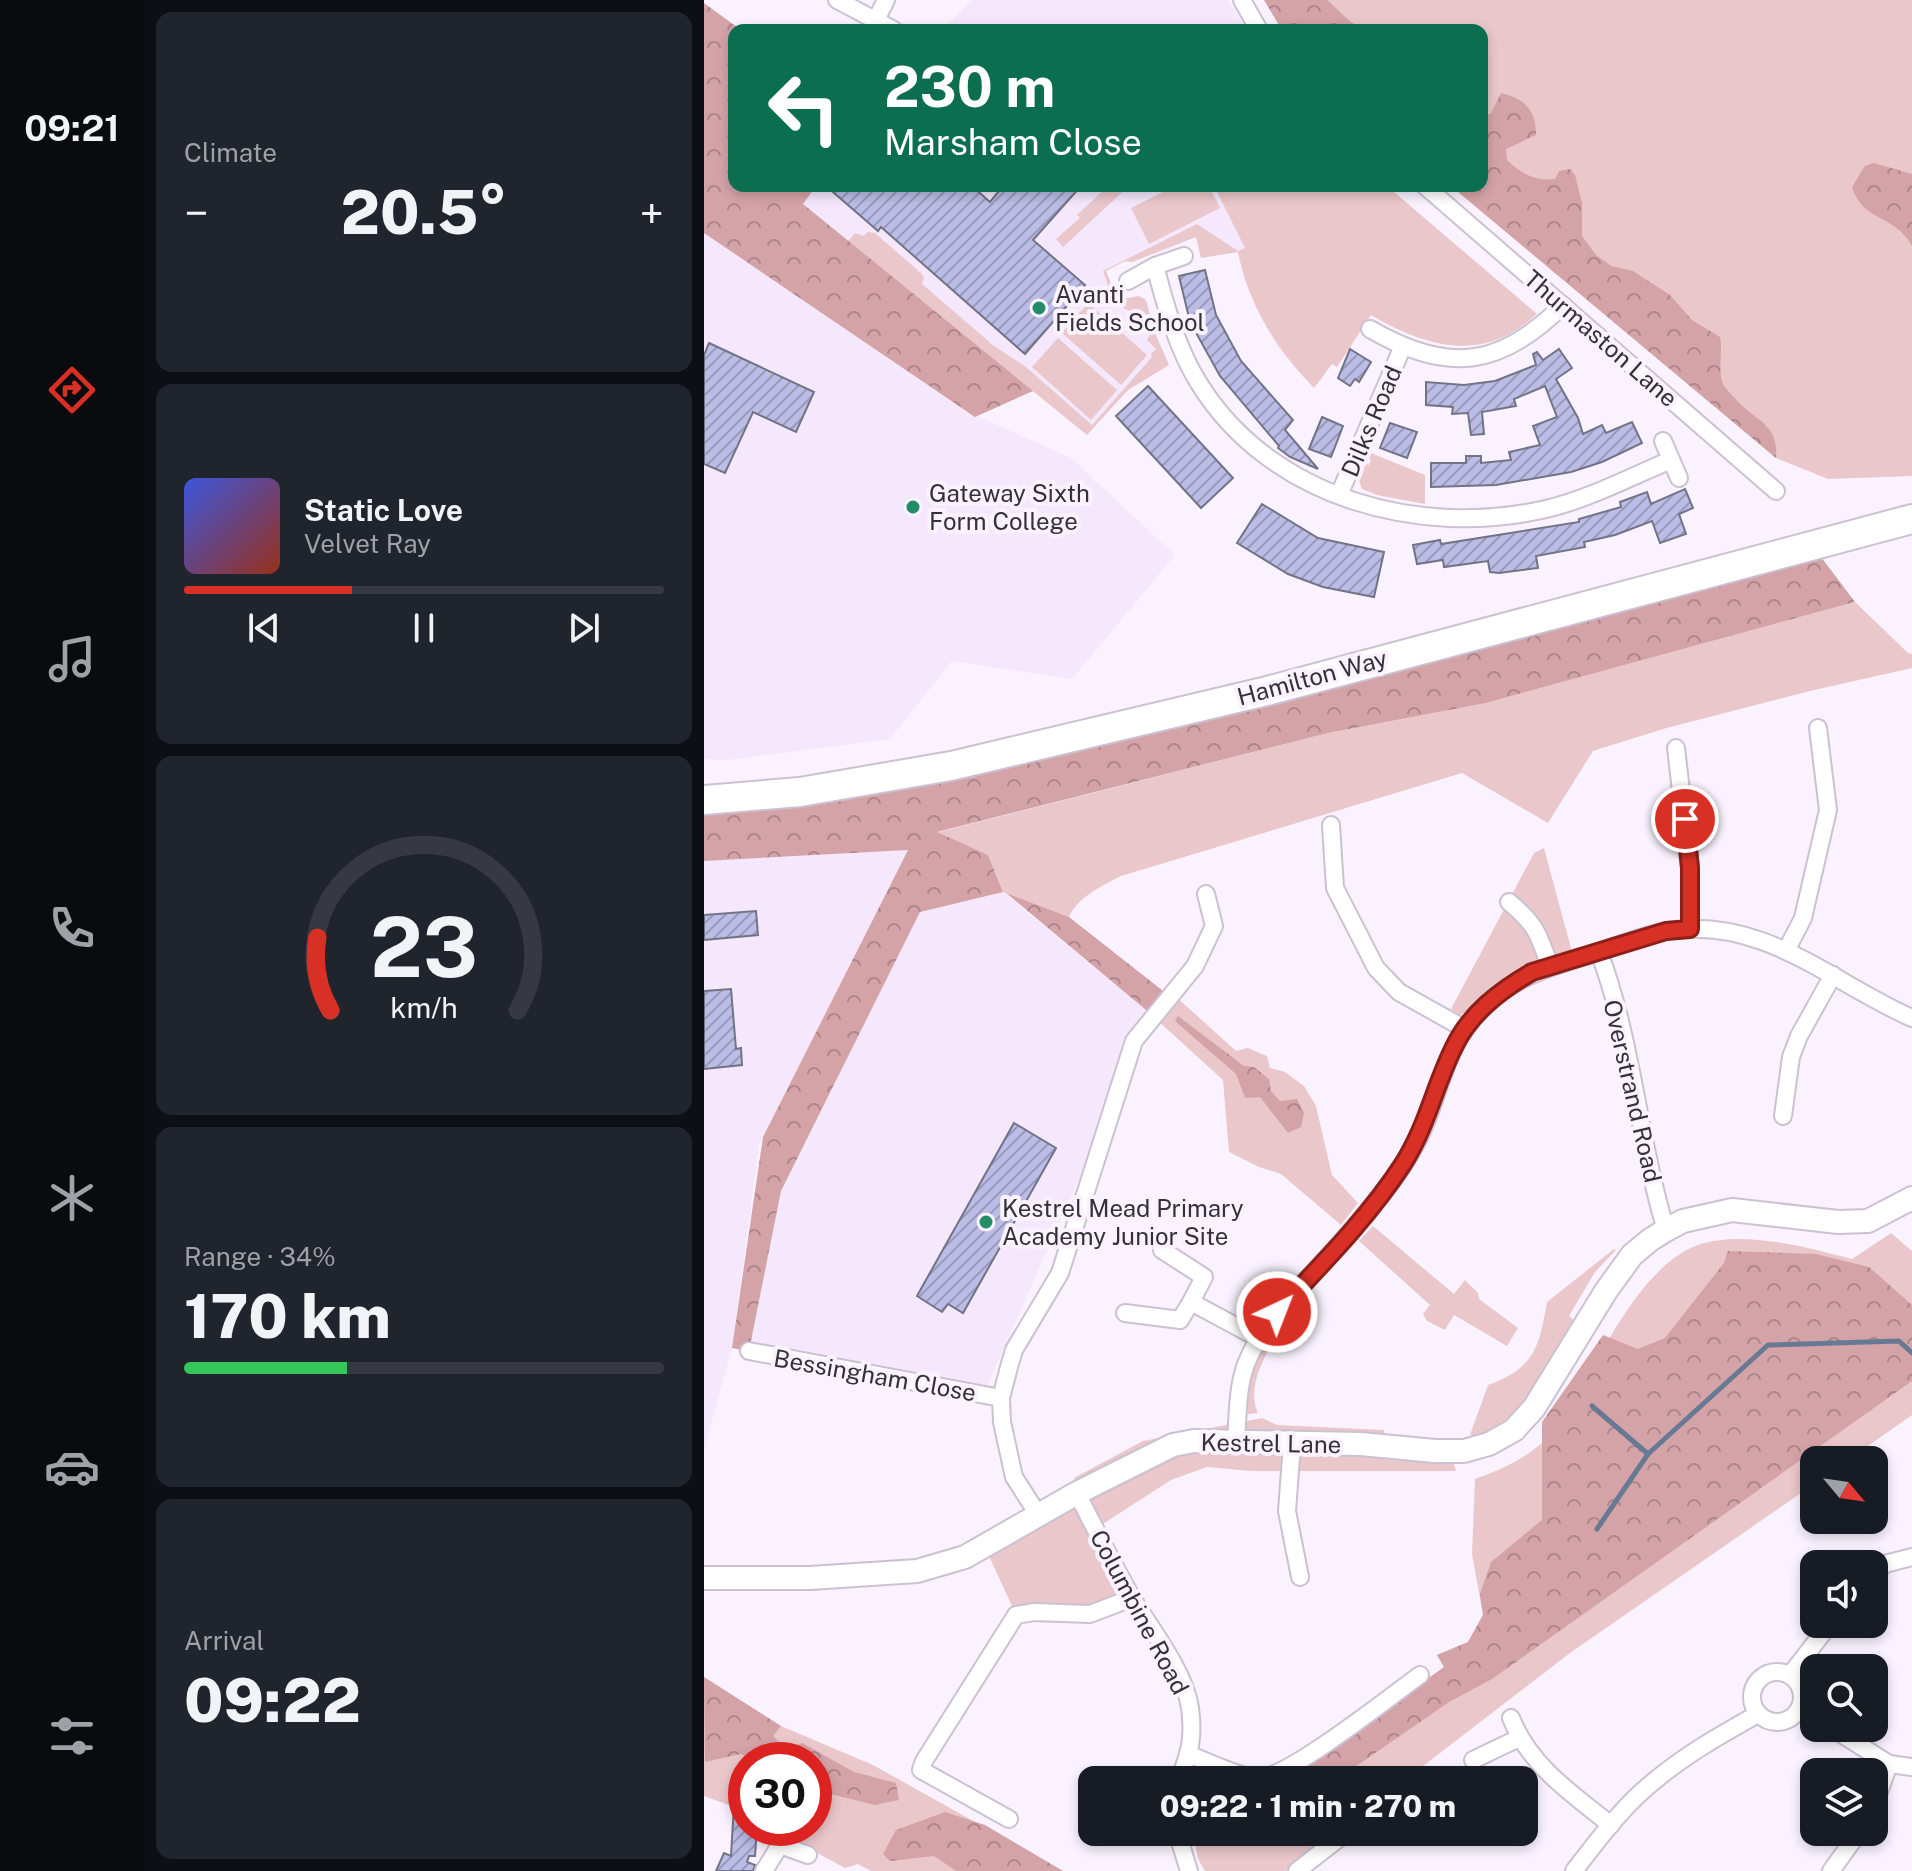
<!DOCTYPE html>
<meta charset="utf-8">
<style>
body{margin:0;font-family:"Public Sans",sans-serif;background:#20242c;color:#f1f3f6;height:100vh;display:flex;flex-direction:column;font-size:30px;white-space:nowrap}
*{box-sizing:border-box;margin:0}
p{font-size:26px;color:#9ea1a6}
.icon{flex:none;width:44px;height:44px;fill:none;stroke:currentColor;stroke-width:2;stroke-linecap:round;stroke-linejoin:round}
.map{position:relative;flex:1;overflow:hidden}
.drawer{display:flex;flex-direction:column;gap:12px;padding:12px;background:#0d0f14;width:560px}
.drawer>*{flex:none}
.guide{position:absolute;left:24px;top:24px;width:760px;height:168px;border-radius:16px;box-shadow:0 4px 12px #0003;background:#0b6e4f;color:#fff;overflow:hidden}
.needle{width:52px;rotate:119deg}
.controls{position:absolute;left:1096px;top:1446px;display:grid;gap:16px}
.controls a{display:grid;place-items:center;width:88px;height:88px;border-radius:16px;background:#171b24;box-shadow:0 4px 12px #0003;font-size:40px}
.speed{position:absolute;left:24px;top:1742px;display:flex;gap:16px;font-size:40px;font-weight:700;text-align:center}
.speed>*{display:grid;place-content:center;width:104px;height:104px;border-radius:50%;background:#171b24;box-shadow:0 4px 12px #0003;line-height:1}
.speed .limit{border:12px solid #d22;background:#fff;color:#111}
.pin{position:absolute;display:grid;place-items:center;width:68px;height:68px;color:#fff;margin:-34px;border:4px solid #fff;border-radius:50%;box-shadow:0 2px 8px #0007}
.me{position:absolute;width:88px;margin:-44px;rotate:43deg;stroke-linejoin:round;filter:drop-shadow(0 0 6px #0008)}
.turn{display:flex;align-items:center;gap:28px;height:168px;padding:0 24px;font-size:36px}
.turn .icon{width:104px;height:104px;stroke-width:2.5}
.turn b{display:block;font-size:56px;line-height:68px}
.big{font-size:60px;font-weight:800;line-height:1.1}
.drawer .tile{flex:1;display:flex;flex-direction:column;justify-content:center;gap:12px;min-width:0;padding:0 28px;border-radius:16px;background:#20242c}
.drawer .dial{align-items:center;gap:0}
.dial svg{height:208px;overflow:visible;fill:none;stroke:#363941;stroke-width:7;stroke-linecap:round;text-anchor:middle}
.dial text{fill:#f1f3f6;stroke:none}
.song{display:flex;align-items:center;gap:24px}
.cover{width:96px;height:96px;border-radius:12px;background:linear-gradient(135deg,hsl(230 70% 55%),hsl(10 70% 35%))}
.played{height:8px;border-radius:4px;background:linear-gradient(90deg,#d93025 35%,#363941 35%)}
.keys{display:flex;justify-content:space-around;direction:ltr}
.heat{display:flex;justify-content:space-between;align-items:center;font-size:44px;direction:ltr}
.charge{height:12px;border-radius:6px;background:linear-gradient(90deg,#34c759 34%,#363941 0)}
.trip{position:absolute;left:374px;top:1766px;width:460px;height:80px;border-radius:16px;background:#171b24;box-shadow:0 4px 12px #0003;font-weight:800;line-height:80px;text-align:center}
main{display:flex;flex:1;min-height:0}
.menu{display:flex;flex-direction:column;width:144px;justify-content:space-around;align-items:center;background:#090b0e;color:#9ea1a6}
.menu .icon{width:56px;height:56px}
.menu .selected{color:#d93025}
.menu b{font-size:36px;color:#f1f3f6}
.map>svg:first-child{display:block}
.built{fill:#f5e8fd}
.green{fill:#eac7ca}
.forest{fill:url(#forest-crowns)}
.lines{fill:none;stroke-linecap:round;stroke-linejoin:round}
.stream{stroke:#687a93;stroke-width:5}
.building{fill:url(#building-hatch);stroke:#727386;stroke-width:2}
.minor-casing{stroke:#ccc0d3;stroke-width:20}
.tertiary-casing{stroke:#ccc0d3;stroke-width:26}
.trunk-casing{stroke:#ccc0d3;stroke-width:32}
.minor{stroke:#fff;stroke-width:16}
.tertiary{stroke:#fff;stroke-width:22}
.trunk{stroke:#fff;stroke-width:28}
.route-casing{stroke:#8d1f18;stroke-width:20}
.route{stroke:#d93025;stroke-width:14}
.poi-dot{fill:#258c68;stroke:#faf3ff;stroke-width:3}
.labels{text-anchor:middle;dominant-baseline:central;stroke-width:8;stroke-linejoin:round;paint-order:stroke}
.poi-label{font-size:24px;fill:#363138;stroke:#faf3ff;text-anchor:start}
.street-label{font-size:24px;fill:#363138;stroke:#faf3ff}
</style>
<main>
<nav class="menu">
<b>09:21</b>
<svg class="icon selected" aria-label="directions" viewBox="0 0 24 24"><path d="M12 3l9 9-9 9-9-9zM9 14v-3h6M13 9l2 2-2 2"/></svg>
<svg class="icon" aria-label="music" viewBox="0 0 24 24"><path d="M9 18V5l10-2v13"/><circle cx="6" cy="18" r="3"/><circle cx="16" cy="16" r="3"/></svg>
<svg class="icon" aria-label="phone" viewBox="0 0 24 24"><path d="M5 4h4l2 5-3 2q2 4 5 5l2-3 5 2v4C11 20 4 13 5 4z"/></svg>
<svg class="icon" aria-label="climate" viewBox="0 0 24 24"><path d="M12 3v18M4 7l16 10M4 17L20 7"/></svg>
<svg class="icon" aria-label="car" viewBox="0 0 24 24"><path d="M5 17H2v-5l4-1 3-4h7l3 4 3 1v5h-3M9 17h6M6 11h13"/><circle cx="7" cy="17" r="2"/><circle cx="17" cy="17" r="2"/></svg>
<svg class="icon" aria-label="filters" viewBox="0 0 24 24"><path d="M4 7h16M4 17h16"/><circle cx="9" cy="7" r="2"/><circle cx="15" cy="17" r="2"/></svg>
</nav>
<section class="drawer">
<div class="tile"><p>Climate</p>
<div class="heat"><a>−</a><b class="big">20.5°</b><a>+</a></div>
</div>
<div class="tile">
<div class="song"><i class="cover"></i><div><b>Static Love</b><p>Velvet Ray</p></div></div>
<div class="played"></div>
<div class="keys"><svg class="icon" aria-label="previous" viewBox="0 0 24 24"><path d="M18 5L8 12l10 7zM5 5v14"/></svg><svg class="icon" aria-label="pause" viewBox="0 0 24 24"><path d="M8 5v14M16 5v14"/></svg><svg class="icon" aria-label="next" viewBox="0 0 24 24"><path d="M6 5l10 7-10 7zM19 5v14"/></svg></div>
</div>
<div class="tile dial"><svg viewBox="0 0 100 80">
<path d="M14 69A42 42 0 1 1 86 69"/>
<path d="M14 69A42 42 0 0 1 9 41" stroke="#d93025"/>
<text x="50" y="56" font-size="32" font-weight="700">23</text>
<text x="50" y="72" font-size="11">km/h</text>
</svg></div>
<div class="tile"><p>Range · 34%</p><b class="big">170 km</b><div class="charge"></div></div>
<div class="tile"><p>Arrival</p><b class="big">09:22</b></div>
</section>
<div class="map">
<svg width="1208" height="1871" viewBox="0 0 1208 1871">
<defs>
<pattern id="forest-crowns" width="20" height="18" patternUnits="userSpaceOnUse" patternTransform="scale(2)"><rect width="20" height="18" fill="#d4a3a8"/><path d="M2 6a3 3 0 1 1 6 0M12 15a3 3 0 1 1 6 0" fill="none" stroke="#ad858a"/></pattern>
<pattern id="building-hatch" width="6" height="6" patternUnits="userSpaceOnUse" patternTransform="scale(2)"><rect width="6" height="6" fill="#bbbde6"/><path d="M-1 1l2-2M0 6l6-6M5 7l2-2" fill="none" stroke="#999abb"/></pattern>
</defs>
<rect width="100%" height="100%" fill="#faf3ff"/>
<g class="built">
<polygon points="267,0 524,0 543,30 233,30 242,26"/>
<polygon points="112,186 683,186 687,327 666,315 633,367 628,364 610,388 572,345 540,280 534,252 497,258 492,237 428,262 421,261 402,271 409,288 419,299 435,296 442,300 451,333 465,365 424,390 383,435 98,204"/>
<polygon points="0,233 260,410 367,458 471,555 368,679 248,661 186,739 23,760 0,759"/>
<polygon points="204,849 55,1145 28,1348 0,1450 0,861"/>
<polygon points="299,892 448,1015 279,1395 45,1351 77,1191 216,911"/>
</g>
<g class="green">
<polygon points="560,0 1208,0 1208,476 1124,479 1072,458 747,186 778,186 778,30 578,30"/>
<polygon points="404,186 407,189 410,186 425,186 359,247 352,239 376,218 373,215"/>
<polygon points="471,186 505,186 516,208 445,244 427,208"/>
<path d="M510,186h173l150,128c-54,50 -109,34 -166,1l-34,52 -5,-3 -18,24c-38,-39 -65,-82 -76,-136l-37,6 -5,-21 -64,25 -7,-1 -19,10 7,17 10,11 16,-3 7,4 9,33 14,32 -41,25 -41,45 -239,-194 7,-8 9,3 4,-4 7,1 47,41 2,4 -2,6 72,62 32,21 66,58 60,-68 -1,-3 5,-5 -9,-9 4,-7c-6,-26 -19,-16 -31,-28 -9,-9 -13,-23 -17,-34l94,-47 41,27 7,-3z"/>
<polygon points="384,303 443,355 417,385 358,333"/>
<polygon points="354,338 413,390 387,420 328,367"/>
<polygon points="667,453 721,475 721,504 673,495 658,489 655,480 662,464 665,465 667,460 665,458"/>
<path d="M1151,602l53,51 4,1v14l-102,23 -147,38 -70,22 -45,72 -86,-50 -341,103c-18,9 -43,21 -52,41l-66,-25 -15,-37 -53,-22 393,-100 158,-30z"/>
<path d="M840,848l28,104c-44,15 -69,27 -104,60l-8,3 -9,-6 83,-156z"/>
<polygon points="469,994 532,1051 544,1048 563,1056 566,1068 581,1072 600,1086 612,1106 628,1175 654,1203 637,1225 577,1174 555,1167 525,1152 519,1080 453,1020"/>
<polygon points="669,1226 750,1294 761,1280 774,1293 775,1299 814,1328 803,1346 750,1315 741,1330 723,1321 719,1314 726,1305 655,1241"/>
<path d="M1187,1233l21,18v164l-64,45h-34v24l-244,169 -165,127h-118l157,-113 -7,-12 31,-13 15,-27 -11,-61 3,-75c31,-11 60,-25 82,-51 9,-10 15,-25 22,-37 28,-47 67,-130 122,-147 44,-14 108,4 151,15z"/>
<path d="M910,1249l2,1 -21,22 -26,44 7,6c-19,32 -50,99 -87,113 -5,1 -13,0 -19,0l18,-50c47,-17 51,-38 59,-83z"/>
<path d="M581,1321c-14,25 -41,63 -27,92l-10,1c-1,-40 9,-59 30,-92z"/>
<polygon points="558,1418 573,1425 680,1430 683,1460 749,1462 752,1471 546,1471 503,1467 467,1480 391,1529 370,1478 439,1441"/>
<polygon points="371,1504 425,1599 386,1614 312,1615 285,1556"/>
<polygon points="0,1677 77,1726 169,1765 359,1871 167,1871 154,1864 141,1868 78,1834 81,1828 110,1828 110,1760 42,1760 42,1778 36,1779 33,1808 0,1796"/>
<polygon points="489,1832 633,1832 582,1871 501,1871 494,1859"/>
</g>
<g class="forest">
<polygon points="560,0 623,0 647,22 661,30 578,30"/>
<polygon points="0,3 37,30 30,30 30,186 112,186 99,204 329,391 271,417 0,233"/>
<path d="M797,93c24,6 35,17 35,42l-30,14 1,11c14,13 28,22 48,19l4,-8 11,-2 5,6 7,28v33l14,19 15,11 22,5 37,24 22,25 28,17c3,14 -2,30 2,44 1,5 7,11 11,15 20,25 46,26 43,62l-325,-272h31v-68l9,-5z"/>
<path d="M1170,163l38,11v72c-18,-33 -49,-23 -60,-59l13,-21z"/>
<polygon points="1108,545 1151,602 782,703 624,733 233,832 284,855 299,892 216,912 77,1191 45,1351 28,1348 59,1137 204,850 0,861 0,806 298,754"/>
<polygon points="302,893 365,917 463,994 448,1015"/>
<polygon points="474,1016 540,1066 550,1067 565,1079 567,1091 576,1101 593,1099 600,1113 597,1127 584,1133 556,1097 541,1098 532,1074 471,1021"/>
<polygon points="1024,1251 1112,1254 1165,1267 1208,1305 1208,1381 788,1679 745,1702 632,1780 584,1780 740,1667 733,1655 764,1642 779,1615 776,1594 787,1562 838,1520 838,1422 899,1335 934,1349 961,1338 1020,1263"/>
<polygon points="0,1677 77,1726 69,1736 83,1750 98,1743 150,1772 192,1783 195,1800 171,1805 110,1790 110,1760 49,1760 37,1754 1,1762"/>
<polygon points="241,1812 281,1825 359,1871 252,1871 230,1856 186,1861 179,1854 192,1830"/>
</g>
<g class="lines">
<g class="stream">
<polyline points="888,1406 944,1454"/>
<polyline points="893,1529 944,1454 1064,1345 1195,1341 1208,1353"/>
</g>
</g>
<g class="building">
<polygon points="122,186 268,186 286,202 299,186 377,186 329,240 381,285 321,354 177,227 174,231"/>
<polygon points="501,270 512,315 537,361 589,420 581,430 614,469 586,457 574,448 575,446 516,376 486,322 475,276"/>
<polygon points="5,343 110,392 92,432 49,412 21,473 0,464 0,355"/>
<polygon points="646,349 667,362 655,382 651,379 646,386 634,378"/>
<polygon points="855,349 868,368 852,379 874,418 879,434 898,425 902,433 928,422 938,443 898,462 867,472 792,485 727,487 727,463 762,463 762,456 777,456 777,463 807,460 805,452 836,445 829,426 853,417 841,386 810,399 812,406 778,412 780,434 767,435 764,413 748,414 749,407 722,405 722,382 760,385 791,381 832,365 829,354 833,352 839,360"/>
<polygon points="444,386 529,478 497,508 412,416"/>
<polygon points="618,417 639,426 627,457 605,449"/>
<polygon points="686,423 713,432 703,458 676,448"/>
<polygon points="981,489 989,508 975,514 982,534 956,543 948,521 911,535 880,542 881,547 832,556 834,568 795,573 786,572 784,561 740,567 739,560 713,564 709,545 736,540 737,544 875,522 875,519 917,507 916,502 943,492 947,504"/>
<polygon points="558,504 614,538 680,552 670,597 619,587 584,574 533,543"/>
<polygon points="52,911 54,935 0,940 0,915"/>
<polygon points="27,989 32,1049 37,1048 38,1065 0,1069 0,991"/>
<polygon points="310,1123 352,1148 259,1313 244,1304 238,1312 213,1296"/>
<polygon points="31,1787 42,1787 42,1828 53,1828 51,1856 45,1856 43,1862 51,1865 49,1871 12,1871 20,1853 27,1856"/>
</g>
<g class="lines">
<defs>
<g id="minor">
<polyline points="133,0 190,30"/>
<polyline points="538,0 555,30"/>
<polyline points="172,20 182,0"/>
<polyline points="721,186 1072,491"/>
<path d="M451,266c11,41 22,83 45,119 72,114 220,153 346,124 43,-10 84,-32 125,-49"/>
<polyline points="424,281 451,266 480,256"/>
<path d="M666,329c77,45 130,39 193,-24"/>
<polyline points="959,441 975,478"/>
<polyline points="635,495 699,346"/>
<polyline points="972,748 986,868 986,929"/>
<polyline points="627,825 631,888 672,968 695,992 761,1029"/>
<path d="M805,902c27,22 30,33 41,65"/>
<polyline points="1083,949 1099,918 1124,810 1114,728"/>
<path d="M895,952c34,90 39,187 67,278"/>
<polyline points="1079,1116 1087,1057 1095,1036 1129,975"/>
<polyline points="458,1250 500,1277 487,1302 554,1338"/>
<polyline points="421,1313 476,1320 487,1302"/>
<polyline points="45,1351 297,1398"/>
<path d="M532,1441c2,-26 1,-52 10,-77 16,-40 48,-70 76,-101 22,-23 43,-48 63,-73 17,-21 33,-47 43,-73 11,-29 19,-62 37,-88 33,-45 70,-58 121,-73 27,-8 53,-20 81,-25 95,-16 165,52 245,87"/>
<polyline points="588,1444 583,1511 596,1577"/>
<path d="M373,1493c18,36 36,71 55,105 19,31 53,74 58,110 4,30 0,44 -11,72"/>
<polyline points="335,1516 310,1477 298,1422 297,1398 305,1367 310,1350 356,1273 430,1041 491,966 510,926 502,894"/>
<polyline points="1170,1575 1181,1564 1208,1557"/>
<circle cx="1073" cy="1697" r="25"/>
<polyline points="1086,1675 1126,1624"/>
<polyline points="1095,1709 1110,1718"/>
<path d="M807,1718c19,48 60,75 100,107"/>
<polyline points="1128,1728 1185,1764 1208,1767"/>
<path d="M486,1755c19,7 52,24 70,23 29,-1 131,-82 160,-103"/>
<polyline points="769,1760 815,1738"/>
<polyline points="1170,1806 1185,1764"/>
<polyline points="305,1819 217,1770 220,1761 312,1615 330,1612 386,1614 428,1598"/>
<polyline points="473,1832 485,1871"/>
<polyline points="76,1845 104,1855"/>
<polyline points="60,1871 76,1845 70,1828"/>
<polyline points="593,1871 643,1832"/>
<path d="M870,1871c24,-31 48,-64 79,-89 32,-27 69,-48 105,-68"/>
<polyline points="1127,1871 1155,1832"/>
</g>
<polyline id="tertiary" points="0,1578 106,1578 213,1571 261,1557 373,1493 469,1445 490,1441 657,1444 731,1451 760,1451 785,1444 810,1430 830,1408 902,1291 928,1255 946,1240 962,1230 979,1221 1028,1210 1134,1222 1164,1221 1208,1198"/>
<polyline id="trunk" points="0,800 96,792 247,766 563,691 1208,519"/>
</defs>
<use href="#minor" class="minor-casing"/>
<use href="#tertiary" class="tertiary-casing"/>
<use href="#trunk" class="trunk-casing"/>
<use href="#minor" class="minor"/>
<use href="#tertiary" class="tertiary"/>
<use href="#trunk" class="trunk"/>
</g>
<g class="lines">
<defs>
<path id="route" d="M573,1312c44,-47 91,-94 126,-148 25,-40 31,-77 51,-117 16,-34 47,-57 78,-75l134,-41 24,-2v-61l-5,-49"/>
</defs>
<use href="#route" class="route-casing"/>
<use href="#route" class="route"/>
</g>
<g class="poi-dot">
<circle cx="335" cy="308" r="8"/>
<circle cx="209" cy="507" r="8"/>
<circle cx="282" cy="1222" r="8"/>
</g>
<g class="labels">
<g class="poi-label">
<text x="351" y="294">Avanti<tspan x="351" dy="28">Fields School</tspan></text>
<text x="225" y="493">Gateway Sixth<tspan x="225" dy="28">Form College</tspan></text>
<text x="298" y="1208">Kestrel Mead Primary<tspan x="298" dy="28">Academy Junior Site</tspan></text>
</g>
<g class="street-label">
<text transform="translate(897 338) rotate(41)">Thurmaston Lane</text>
<text transform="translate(667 421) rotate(-67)">Dilks Road</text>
<text transform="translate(608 677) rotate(-15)">Hamilton Way</text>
<text transform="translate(929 1091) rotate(77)">Overstrand Road</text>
<text transform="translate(171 1375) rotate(10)">Bessingham Close</text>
<text transform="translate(567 1443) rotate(1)">Kestrel Lane</text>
<text transform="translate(436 1612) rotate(62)">Columbine Road</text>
</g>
</g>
</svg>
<div class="controls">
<a><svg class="needle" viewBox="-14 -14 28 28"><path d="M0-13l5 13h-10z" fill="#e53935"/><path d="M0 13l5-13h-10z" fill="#9ea1a6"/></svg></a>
<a><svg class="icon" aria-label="sound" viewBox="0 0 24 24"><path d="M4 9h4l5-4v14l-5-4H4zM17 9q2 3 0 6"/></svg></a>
<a><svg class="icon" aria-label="search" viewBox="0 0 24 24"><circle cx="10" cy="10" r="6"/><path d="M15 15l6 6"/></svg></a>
<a><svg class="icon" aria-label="layers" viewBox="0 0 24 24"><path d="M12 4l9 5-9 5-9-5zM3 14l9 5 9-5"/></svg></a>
</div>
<div class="speed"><div class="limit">30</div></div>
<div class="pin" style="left:981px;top:819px;background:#d93025"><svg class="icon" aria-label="arrive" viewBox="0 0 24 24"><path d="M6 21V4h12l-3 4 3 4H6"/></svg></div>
<svg class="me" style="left:573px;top:1312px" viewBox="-20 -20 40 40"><circle r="17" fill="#d93025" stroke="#fff" stroke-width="3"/><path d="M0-11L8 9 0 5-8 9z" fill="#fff"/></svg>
<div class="trip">09:22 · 1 min · 270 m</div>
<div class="guide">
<div class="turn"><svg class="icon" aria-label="left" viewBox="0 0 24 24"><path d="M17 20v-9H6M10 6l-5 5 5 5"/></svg><div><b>230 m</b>Marsham Close</div></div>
</div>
</div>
</main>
